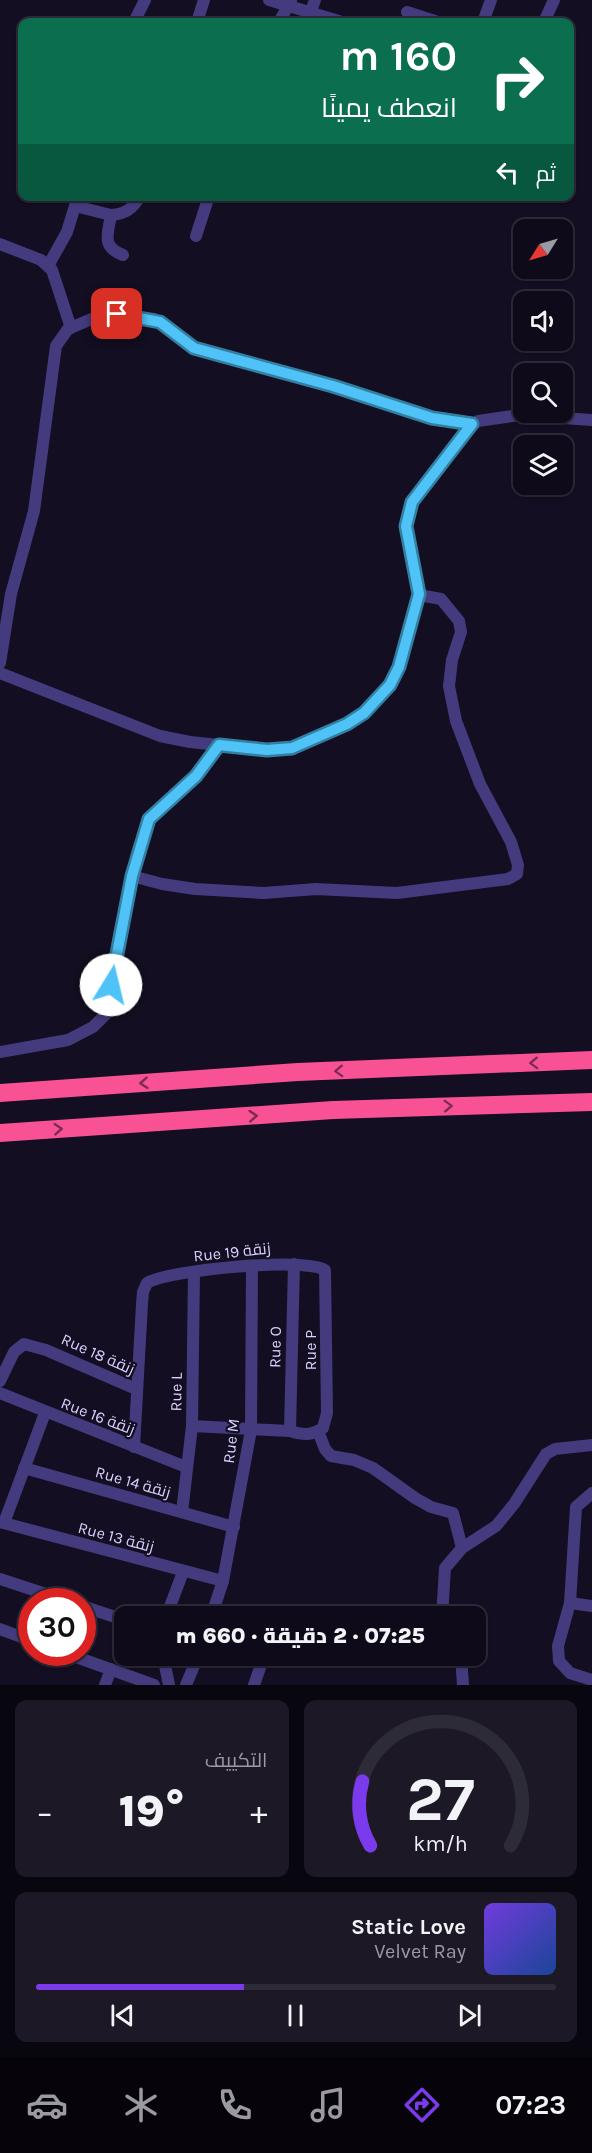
<!DOCTYPE html>
<html lang="ar">
<meta charset="utf-8">
<style>
body{margin:0;font-family:Karla,Cairo,sans-serif;background:#1c1826;color:#f1f3f6;direction:rtl;height:100vh;display:flex;flex-direction:column;font-size:22px;white-space:nowrap}
*{box-sizing:border-box;margin:0}
p{font-size:20px;color:#9b9aa2}
.icon{flex:none;width:33px;height:33px;fill:none;stroke:currentColor;stroke-width:2;stroke-linecap:round;stroke-linejoin:round}
.map{position:relative;height:1685px;overflow:hidden;direction:ltr}
.drawer{display:flex;flex-direction:column;gap:15px;padding:15px;background:#08060e;flex:1}
.drawer>*{flex:none}
.hud{position:absolute;left:18px;top:18px;width:556px;height:183px;border-radius:12px;box-shadow:0 2px 4px #0004,0 0 0 2px #2e2b38;direction:rtl;background:#0b6e4f;color:#fff;overflow:hidden}
.needle{width:39px;rotate:233deg}
.controls{position:absolute;left:513px;top:219px;display:grid;gap:12px}
.controls a{display:grid;place-items:center;width:60px;height:60px;border-radius:12px;background:#0e0a19;box-shadow:0 2px 4px #0004,0 0 0 2px #2e2b38;font-size:30px}
.speed{position:absolute;left:18px;top:1588px;display:flex;gap:12px;font-size:30px;font-weight:700;text-align:center}
.speed>*{display:grid;place-content:center;width:78px;height:78px;border-radius:50%;background:#0e0a19;box-shadow:0 2px 4px #0004,0 0 0 2px #2e2b38;line-height:1}
.speed .limit{border:9px solid #d22;background:#fff;color:#111}
.pin{position:absolute;display:grid;place-items:center;width:51px;height:51px;color:#fff;margin:-26px;border-radius:12px;box-shadow:0 3px 9px #0006}
.me{position:absolute;width:66px;margin:-33px;rotate:9deg;stroke-linejoin:round;filter:drop-shadow(0 0 4px #0008)}
.turn{display:flex;align-items:center;gap:21px;height:126px;padding:0 18px;font-size:27px}
.turn .icon{width:78px;height:78px;stroke-width:2.5}
.turn b{display:block;font-size:42px;line-height:51px}
.then{display:flex;align-items:center;height:57px;padding:0 18px;background:#0003;gap:12px;font-size:22px}
.big{font-size:45px;font-weight:800;line-height:1.1}
.drawer .tile{flex:1;display:flex;flex-direction:column;justify-content:center;gap:9px;min-width:0;padding:0 21px;border-radius:12px;background:#1c1826}
.drawer .dial{align-items:center;gap:0}
.dial svg{height:156px;overflow:visible;fill:none;stroke:#2e2b38;stroke-width:7;stroke-linecap:round;text-anchor:middle}
.dial text{fill:#f1f3f6;stroke:none}
.song{display:flex;align-items:center;gap:18px}
.cover{width:72px;height:72px;border-radius:9px;background:linear-gradient(135deg,hsl(260 70% 55%),hsl(220 70% 35%))}
.played{height:6px;border-radius:3px;background:linear-gradient(90deg,#7c3aed 40%,#2e2b38 40%)}
.keys{display:flex;justify-content:space-around;direction:ltr}
.heat{display:flex;justify-content:space-between;align-items:center;font-size:33px;direction:ltr}
.drawer .tiles{flex:1;display:grid;gap:15px;grid-template-columns:1fr 1fr}
.tile:last-child{grid-column:span 2}
.trip{position:absolute;left:114px;top:1606px;width:372px;height:60px;border-radius:12px;background:#0e0a19;box-shadow:0 2px 4px #0004,0 0 0 2px #2e2b38;font-weight:800;line-height:60px;text-align:center;direction:rtl}
.tabs{display:flex;height:96px;justify-content:space-around;align-items:center;background:#06040a;color:#9b9aa2}
.tabs .icon{width:42px;height:42px}
.tabs .active{color:#7c3aed}
.tabs b{font-size:27px;color:#f1f3f6}
.map>svg:first-child{display:block}
.lines{fill:none;stroke-linecap:round;stroke-linejoin:round}
.street{stroke:#433b7e;stroke-width:12}
.highway{stroke:#f85194;stroke-width:18}
.oneway{stroke:#7a2c55}
.route-casing{stroke:#337fa1;stroke-width:15}
.route{stroke:#4fc3f7;stroke-width:10}
.labels{text-anchor:middle;dominant-baseline:central;stroke-width:4.5;stroke-linejoin:round;paint-order:stroke}
.street-label{font-size:16px;fill:#d9d1fd;stroke:#130e21}
</style>
<div class="map">
<svg width="592" height="1685" viewBox="0 0 592 1685">
<rect width="100%" height="100%" fill="#130e21"/>
<g class="lines">
<g class="street">
<polyline points="269,0 342,22"/>
<polyline points="407,12 438,22"/>
<polyline points="310,14 315,0"/>
<polyline points="134,22 145,0"/>
<polyline points="197,22 204,0"/>
<polyline points="279,22 291,1"/>
<polyline points="483,22 491,0"/>
<polyline points="544,22 554,0"/>
<polyline points="75,206 111,215"/>
<polyline points="196,236 209,196"/>
<polyline points="0,244 41,260 52,270 71,328"/>
<path d="M123,255c-22,-8 -15,-21 -12,-40 14,-1 22,-6 29,-19"/>
<polyline points="48,266 67,232 78,196"/>
<polyline points="0,663 11,594 34,511 56,346 68,329 94,318 117,314 154,319 194,348 333,386 432,418 473,424"/>
<polyline points="0,673 160,736 190,742 267,750 292,748 306,742 347,724 364,713 390,685 399,667 419,595 406,526 412,502 464,432 478,421 519,415 592,420"/>
<polyline points="132,876 162,884 195,889 264,893 316,889 397,893 508,879 517,874 518,865 511,842 480,784 456,721 449,686 452,660 461,632 459,621 441,599 419,595"/>
<polyline points="0,1052 68,1040 93,1027 106,1014 120,930 137,853 149,819 196,776 219,745"/>
<polyline points="0,1381 14,1352 24,1344 46,1350 136,1389"/>
<polyline points="0,1393 186,1467"/>
<polyline points="290,1431 294,1264"/>
<polyline points="318,1431 325,1449 331,1456 354,1460 373,1468 415,1498 431,1507 453,1513 462,1548 445,1568 442,1617"/>
<path d="M134,1447l8,-143 1,-12 4,-9c20,-13 158,-26 178,-13l2,143 -4,15c-12,8 -20,7 -33,3l-98,-5"/>
<polyline points="24,1468 234,1527"/>
<polyline points="592,1493 576,1507 570,1603 558,1646 559,1661 570,1673 592,1680"/>
<polyline points="182,1512 192,1426 194,1272"/>
<polyline points="0,1522 223,1581"/>
<polyline points="4,1523 45,1413"/>
<polyline points="462,1548 496,1526 514,1504 546,1454 555,1449 592,1445"/>
<polyline points="0,1579 70,1602"/>
<polyline points="570,1603 592,1606"/>
<polyline points="82,1606 124,1620"/>
<polyline points="166,1617 183,1572"/>
<polyline points="211,1617 223,1581 251,1430 252,1266"/>
<path d="M291,1617c16,-10 31,-4 49,0"/>
<polyline points="0,1629 32,1641"/>
<polyline points="65,1653 154,1685"/>
<polyline points="163,1656 169,1685"/>
<polyline points="461,1656 463,1685"/>
<polyline points="105,1685 111,1669"/>
<polyline points="186,1685 198,1656"/>
<polyline points="254,1685 264,1656"/>
</g>
<g class="highway">
<polyline points="0,1093 298,1072 592,1060"/>
<polyline points="0,1133 333,1110 592,1102"/>
</g>
</g>
<defs><path id="oneway-chevron" d="M-2-3.5L2.5 0L-2 3.5" fill="none" stroke-width="1.6" stroke-linecap="round" stroke-linejoin="round" transform="scale(1.5)"/></defs>
<g class="oneway">
<use href="#oneway-chevron" transform="translate(534 1063) rotate(178)"/>
<use href="#oneway-chevron" transform="translate(339 1071) rotate(178)"/>
<use href="#oneway-chevron" transform="translate(144 1083) rotate(176)"/>
<use href="#oneway-chevron" transform="translate(448 1106) rotate(-2)"/>
<use href="#oneway-chevron" transform="translate(253 1116) rotate(-4)"/>
<use href="#oneway-chevron" transform="translate(58 1129) rotate(-4)"/>
</g>
<g class="lines">
<defs>
<polyline id="route" points="111,985 132,876 149,819 196,776 219,745 267,750 292,748 347,724 364,713 390,685 399,667 419,594 406,526 412,502 472,424 432,418 333,386 194,348 160,322 117,314"/>
</defs>
<use href="#route" class="route-casing"/>
<use href="#route" class="route"/>
</g>
<g class="labels">
<g class="street-label">
<text transform="translate(232 1252) rotate(-6)">Rue 19 زنقة</text>
<text transform="translate(275 1347) rotate(-89)">Rue O</text>
<text transform="translate(310 1350) rotate(-90)">Rue P</text>
<text transform="translate(98 1354) rotate(24)">Rue 18 زنقة</text>
<text transform="translate(176 1392) rotate(-89)">Rue L</text>
<text transform="translate(98 1416) rotate(21)">Rue 16 زنقة</text>
<text transform="translate(231 1441) rotate(-83)">Rue M</text>
<text transform="translate(133 1482) rotate(16)">Rue 14 زنقة</text>
<text transform="translate(116 1537) rotate(15)">Rue 13 زنقة</text>
</g>
</g>
</svg>
<div class="controls">
<a><svg class="needle" viewBox="-14 -14 28 28"><path d="M0-13l5 13h-10z" fill="#e53935"/><path d="M0 13l5-13h-10z" fill="#9b9aa2"/></svg></a>
<a><svg class="icon" aria-label="sound" viewBox="0 0 24 24"><path d="M4 9h4l5-4v14l-5-4H4zM17 9q2 3 0 6"/></svg></a>
<a><svg class="icon" aria-label="search" viewBox="0 0 24 24"><circle cx="10" cy="10" r="6"/><path d="M15 15l6 6"/></svg></a>
<a><svg class="icon" aria-label="layers" viewBox="0 0 24 24"><path d="M12 4l9 5-9 5-9-5zM3 14l9 5 9-5"/></svg></a>
</div>
<div class="speed"><div class="limit">30</div></div>
<div class="pin" style="left:117px;top:314px;background:#d93025"><svg class="icon" aria-label="arrive" viewBox="0 0 24 24"><path d="M6 21V4h12l-3 4 3 4H6"/></svg></div>
<svg class="me" style="left:111px;top:985px" viewBox="-20 -20 40 40"><circle r="19" fill="#fff"/><path d="M0-13L10 11 0 6-10 11z" fill="#4fc3f7"/></svg>
<div class="trip">07:25 · 2 دقيقة · 660 m</div>
<div class="hud">
<div class="turn"><svg class="icon" aria-label="right" viewBox="0 0 24 24"><path d="M7 20v-9h11M14 6l5 5-5 5"/></svg><div><b>160 m</b>انعطف يمينًا</div></div>
<div class="then">ثم<svg class="icon" aria-label="left" viewBox="0 0 24 24"><path d="M17 20v-9H6M10 6l-5 5 5 5"/></svg></div>
</div>
</div>
<section class="drawer">
<div class="tiles">
<div class="tile dial"><svg viewBox="0 0 100 80">
<path d="M14 69A42 42 0 1 1 86 69"/>
<path d="M14 69A42 42 0 0 1 10 36" stroke="#7c3aed"/>
<text x="50" y="56" font-size="32" font-weight="700">27</text>
<text x="50" y="72" font-size="11">km/h</text>
</svg></div>
<div class="tile"><p>التكييف</p>
<div class="heat"><a>−</a><b class="big">19°</b><a>+</a></div>
</div>
<div class="tile">
<div class="song"><i class="cover"></i><div><b>Static Love</b><p>Velvet Ray</p></div></div>
<div class="played"></div>
<div class="keys"><svg class="icon" aria-label="previous" viewBox="0 0 24 24"><path d="M18 5L8 12l10 7zM5 5v14"/></svg><svg class="icon" aria-label="pause" viewBox="0 0 24 24"><path d="M8 5v14M16 5v14"/></svg><svg class="icon" aria-label="next" viewBox="0 0 24 24"><path d="M6 5l10 7-10 7zM19 5v14"/></svg></div>
</div>
</div>
</section>
<nav class="tabs">
<b>07:23</b>
<svg class="icon active" aria-label="directions" viewBox="0 0 24 24"><path d="M12 3l9 9-9 9-9-9zM9 14v-3h6M13 9l2 2-2 2"/></svg>
<svg class="icon" aria-label="music" viewBox="0 0 24 24"><path d="M9 18V5l10-2v13"/><circle cx="6" cy="18" r="3"/><circle cx="16" cy="16" r="3"/></svg>
<svg class="icon" aria-label="phone" viewBox="0 0 24 24"><path d="M5 4h4l2 5-3 2q2 4 5 5l2-3 5 2v4C11 20 4 13 5 4z"/></svg>
<svg class="icon" aria-label="climate" viewBox="0 0 24 24"><path d="M12 3v18M4 7l16 10M4 17L20 7"/></svg>
<svg class="icon" aria-label="car" viewBox="0 0 24 24"><path d="M5 17H2v-5l4-1 3-4h7l3 4 3 1v5h-3M9 17h6M6 11h13"/><circle cx="7" cy="17" r="2"/><circle cx="17" cy="17" r="2"/></svg>
</nav>
